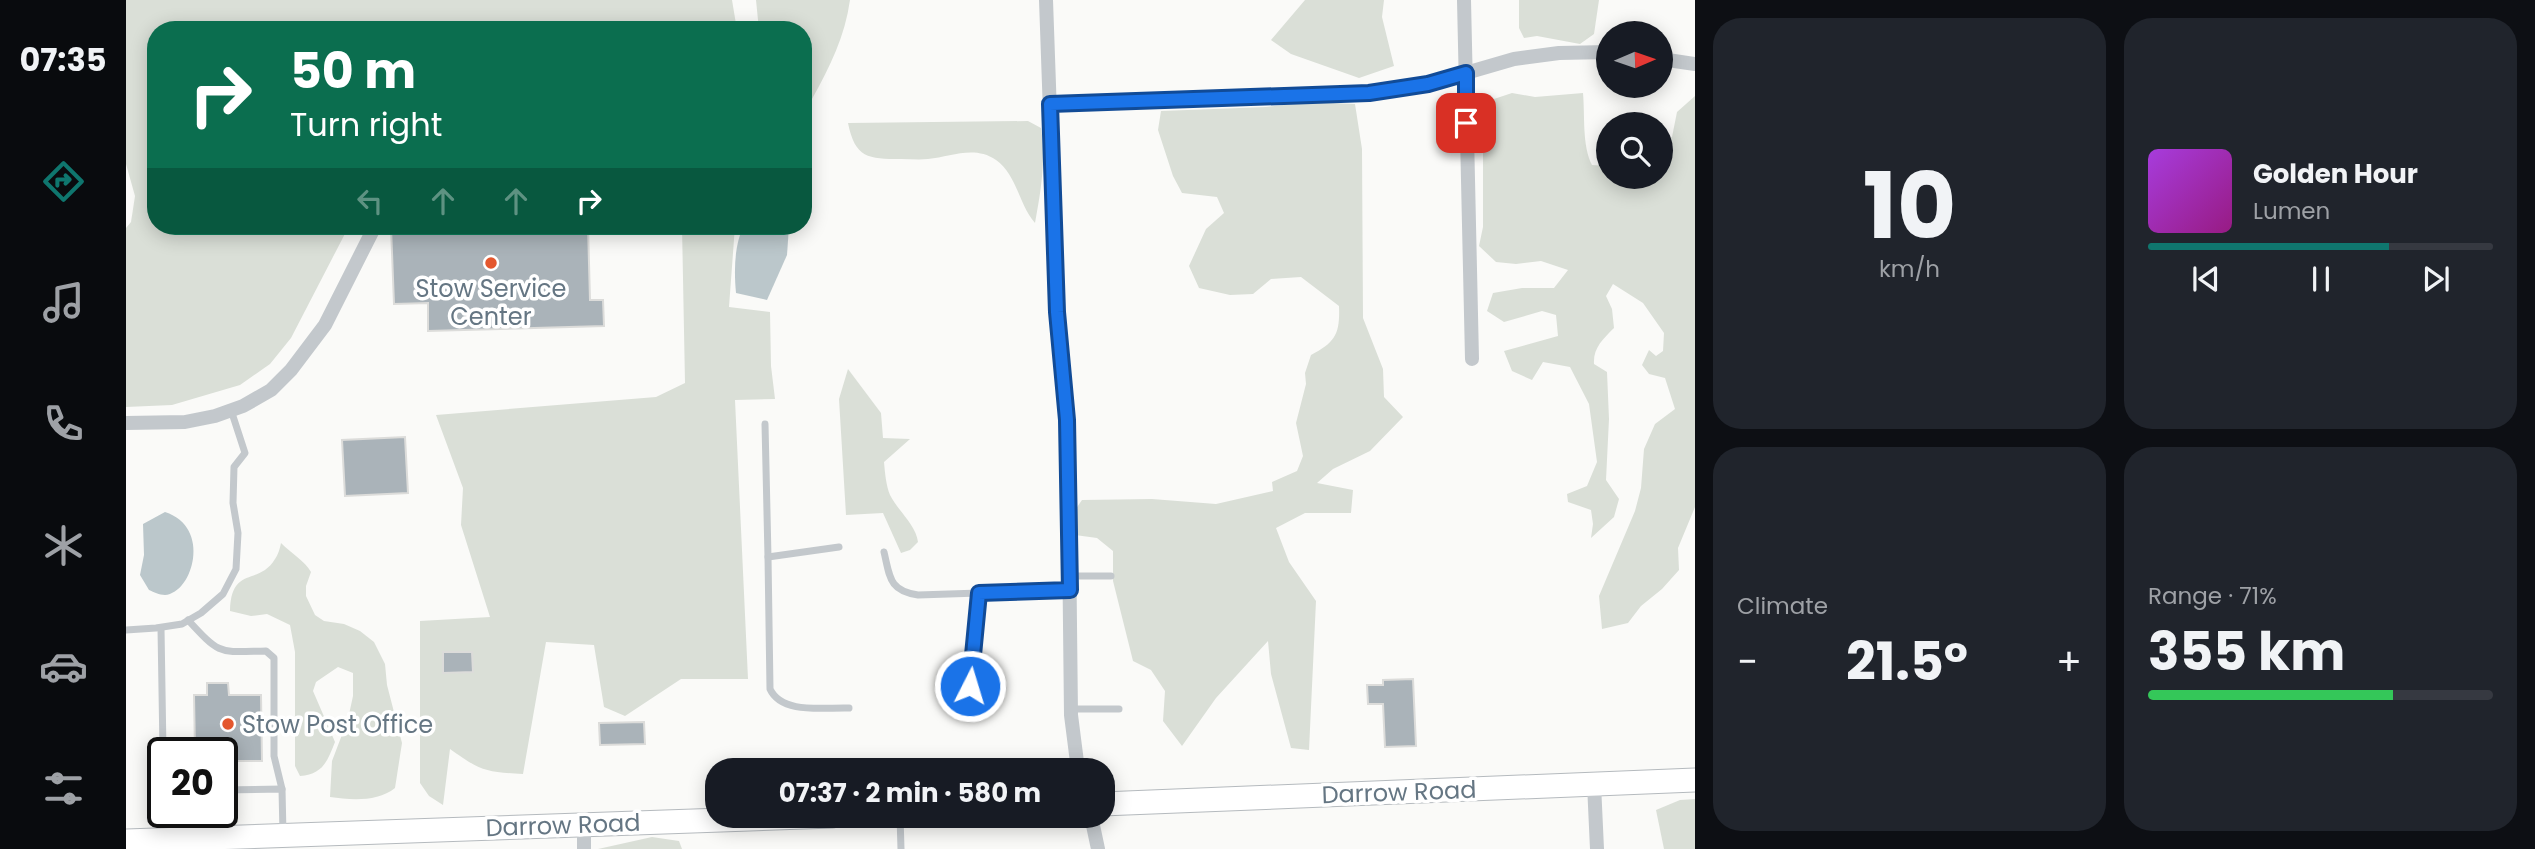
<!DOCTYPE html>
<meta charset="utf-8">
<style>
body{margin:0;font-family:Poppins,sans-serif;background:#20242c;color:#f1f3f6;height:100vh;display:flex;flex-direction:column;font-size:26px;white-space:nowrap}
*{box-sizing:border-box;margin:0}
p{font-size:23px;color:#9ea1a6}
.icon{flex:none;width:38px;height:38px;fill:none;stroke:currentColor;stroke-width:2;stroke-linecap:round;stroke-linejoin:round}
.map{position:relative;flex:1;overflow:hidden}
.details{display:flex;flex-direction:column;gap:18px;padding:18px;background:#0d0f14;width:840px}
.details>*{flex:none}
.hud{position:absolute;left:21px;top:21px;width:665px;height:214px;border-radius:28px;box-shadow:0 4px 18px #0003;background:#0b6e4f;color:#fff;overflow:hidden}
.needle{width:46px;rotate:88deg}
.fabs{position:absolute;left:1470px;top:21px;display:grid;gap:14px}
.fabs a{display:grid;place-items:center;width:77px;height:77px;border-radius:50%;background:#171b24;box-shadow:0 4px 18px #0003;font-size:35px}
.speed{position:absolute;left:21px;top:737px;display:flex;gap:14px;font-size:35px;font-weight:700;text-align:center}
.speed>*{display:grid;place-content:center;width:91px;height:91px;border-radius:50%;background:#171b24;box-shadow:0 4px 18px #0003;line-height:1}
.speed .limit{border:4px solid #111;border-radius:10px;background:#fff;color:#111}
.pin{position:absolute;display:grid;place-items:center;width:60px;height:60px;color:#fff;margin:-30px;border-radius:14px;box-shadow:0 4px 10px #0006}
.me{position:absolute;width:77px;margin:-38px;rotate:5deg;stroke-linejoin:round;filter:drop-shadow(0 0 5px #0008)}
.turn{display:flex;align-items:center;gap:24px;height:147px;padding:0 28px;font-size:32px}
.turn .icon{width:91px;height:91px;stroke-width:2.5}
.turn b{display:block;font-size:49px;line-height:60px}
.lanes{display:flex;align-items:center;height:66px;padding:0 28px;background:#0003;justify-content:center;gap:35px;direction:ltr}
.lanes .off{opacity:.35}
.big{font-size:52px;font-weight:700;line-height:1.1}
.details .tile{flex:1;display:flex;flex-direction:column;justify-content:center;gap:10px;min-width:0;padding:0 24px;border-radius:28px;background:#20242c}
.details .dial{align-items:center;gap:0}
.dial b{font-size:91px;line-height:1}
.song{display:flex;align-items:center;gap:21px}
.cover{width:84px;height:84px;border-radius:10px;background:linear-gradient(135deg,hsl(280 70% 55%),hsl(310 70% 35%))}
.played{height:7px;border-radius:4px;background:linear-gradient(90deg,#0f766e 70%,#363941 70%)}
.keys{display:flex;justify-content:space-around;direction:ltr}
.heat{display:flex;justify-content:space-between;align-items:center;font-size:38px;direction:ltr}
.charge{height:10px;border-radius:5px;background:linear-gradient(90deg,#34c759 71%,#363941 0)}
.details .tiles{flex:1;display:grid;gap:18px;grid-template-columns:repeat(2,1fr)}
.trip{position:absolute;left:579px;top:758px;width:410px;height:70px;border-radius:28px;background:#171b24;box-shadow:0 4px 18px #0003;font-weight:700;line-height:70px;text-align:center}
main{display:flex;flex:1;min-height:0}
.tab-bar{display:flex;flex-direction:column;width:126px;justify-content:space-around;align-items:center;background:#090b0e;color:#9ea1a6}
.tab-bar .icon{width:49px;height:49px}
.tab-bar .current{color:#0f766e}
.tab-bar b{font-size:32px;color:#f1f3f6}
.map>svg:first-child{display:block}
.green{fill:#dadfd7}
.water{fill:#bbc7cb}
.building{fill:#aab3b9;stroke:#dcdcda;stroke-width:2}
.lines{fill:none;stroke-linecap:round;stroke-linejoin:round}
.primary-casing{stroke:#b5babe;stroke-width:25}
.service{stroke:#c3c8cc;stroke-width:7}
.minor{stroke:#c3c8cc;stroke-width:14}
.primary{stroke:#fff;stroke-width:23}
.route-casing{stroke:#114b97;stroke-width:18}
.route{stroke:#1a73e8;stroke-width:12}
.poi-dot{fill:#e4572e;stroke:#fff;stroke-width:2.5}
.labels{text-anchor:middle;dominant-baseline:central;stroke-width:7;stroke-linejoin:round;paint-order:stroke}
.poi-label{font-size:24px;fill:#657683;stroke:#fff}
.street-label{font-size:24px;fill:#657683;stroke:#fff}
</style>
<main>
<nav class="tab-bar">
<b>07:35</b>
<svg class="icon current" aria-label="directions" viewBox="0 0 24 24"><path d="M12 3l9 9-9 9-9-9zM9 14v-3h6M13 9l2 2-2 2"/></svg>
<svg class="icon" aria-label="music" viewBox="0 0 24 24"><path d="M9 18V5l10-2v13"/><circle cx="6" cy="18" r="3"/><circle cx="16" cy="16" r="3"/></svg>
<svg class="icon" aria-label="phone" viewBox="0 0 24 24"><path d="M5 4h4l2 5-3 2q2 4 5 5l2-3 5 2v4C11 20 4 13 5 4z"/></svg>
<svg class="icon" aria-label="climate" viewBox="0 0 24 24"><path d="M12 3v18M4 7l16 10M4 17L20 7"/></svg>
<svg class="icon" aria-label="car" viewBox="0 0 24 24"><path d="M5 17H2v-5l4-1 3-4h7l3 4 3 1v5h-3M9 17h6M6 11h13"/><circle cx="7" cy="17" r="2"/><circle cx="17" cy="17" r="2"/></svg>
<svg class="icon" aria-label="filters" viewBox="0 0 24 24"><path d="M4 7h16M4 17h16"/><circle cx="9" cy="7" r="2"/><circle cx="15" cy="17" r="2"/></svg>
</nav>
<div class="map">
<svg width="1569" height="849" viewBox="0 0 1569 849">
<rect width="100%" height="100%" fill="#fafaf8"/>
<g class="green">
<polygon points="0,0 606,0 611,30 30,30 30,226 223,226 165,338 144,364 114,385 46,405 0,407 0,228 5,222 9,196 0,164"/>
<path d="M630,0h94c-5,36 -20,67 -38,99l-9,-2v-67h-44z"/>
<polygon points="1179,0 1258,0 1256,17 1268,66 1233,78 1165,54 1145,40"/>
<polygon points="1393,0 1473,0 1468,34 1454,44 1411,36 1398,38 1393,28"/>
<path d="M1386,93l23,4 48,-4c2,22 -1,53 9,72l16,1v11h53v-35l11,-5 5,-25 18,-16v411l-17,41 1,22 -17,19 -21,17 -13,17 -26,6 -3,-33 36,-85 6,-23 3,-39 11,-25 20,-15 -10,-31 -16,-4 -7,-9 7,-15 7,6 7,-5 1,-18 -21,-30 -30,-19 -7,12 6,13 2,19c-11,11 -21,20 -20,36l13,8 2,47 -3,61 13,19 -5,18 -23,21 2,-14 -2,-14 -23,-8 -1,-8 20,-8 10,-24 -8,-58 -19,-37 -27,-5 -11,18 -20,-9 -8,-20 54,-15 -2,-21 -14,-4 -38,11 -17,-11 6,-18 29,-5h32l14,-18 -27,-9 -25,3 -20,-2 -17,-16 4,-19v-119l8,-8z"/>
<path d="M1185,102l44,2 7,45 1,169 20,51 1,28 19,20 -33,34 -37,18 -16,14 36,7 -2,23h-46l-29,15 13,34 27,39 -7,149 -18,-2 -20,-74 -3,-33 -52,57 -34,48 -19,-25 2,-30 -14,-21 -18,-9 -20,-80v-30l-16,-13 -22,-3 -2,-22 9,-13 70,-1 64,5 57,-13 -1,-9 25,-11 6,-15 -7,-33 10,-39 -1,-11 6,-18c25,-13 29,-22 28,-49l-38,-29 -30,2 -18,15 -23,1 -31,-7 -10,-22 17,-37 18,-16 -7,-16 -35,-4 -9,-17 -15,-46 3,-19 105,-4z"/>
<path d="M902,121l13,7c5,32 0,63 -6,95 -16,-18 -18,-48 -39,-63 -22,-15 -45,-3 -68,-1 -9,1 -18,0 -27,0 -33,0 -46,-1 -53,-36z"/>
<path d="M556,226h53l-6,81 41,5 1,54 4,33 -40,1 13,279h-67l-56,37 -21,-9 -10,-62 -48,-3 -23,132c-38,-2 -42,-3 -73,-25l-7,56 -14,-9 -9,-13v-162l70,-4 -29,-92 2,-37 -27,-73 220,-18 29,-14z"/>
<path d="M722,369l33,44 2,25 27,1 -26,23c1,11 2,23 6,33 8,16 26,30 28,47l-8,8 -9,3 -18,-40 -37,2 -7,-116z"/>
<path d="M155,543c10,10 24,18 30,29l-5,14v10l9,19 9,6 20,3 16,7 14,11 11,22 2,21 15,58 -7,45c-17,14 -44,12 -65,9l2,-36 16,-42 5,-23v-23l-15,-6 -22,15 -3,9 22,51c-8,20 -12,32 -35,34l-5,-10v-114l-5,-27 -23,-11 -16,2 -21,-5c1,-46 29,-25 45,-52 3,-4 5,-11 6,-16z"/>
<polygon points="1569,799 1569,849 1538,849 1530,810 1554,800"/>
<polygon points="526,837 553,841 556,849 472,849"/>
</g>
<g class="water">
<path d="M618,226h45l-2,29 -20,45 -31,-7c-2,-21 -2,-49 8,-67z"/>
<path d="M39,512c47,15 28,81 0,83 -6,0 -11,-3 -16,-5l-9,-15 4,-20 -1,-31z"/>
</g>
<g class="building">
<polygon points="462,226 464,300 477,300 478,326 302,331 302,303 268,304 265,227"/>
<polygon points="279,437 282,493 219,496 216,440"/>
<polygon points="317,652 346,652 347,672 317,673"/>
<polygon points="1287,679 1290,746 1259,747 1257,704 1242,704 1241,685 1257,685 1257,680"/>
<polygon points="81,683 102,683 103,695 135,695 136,761 96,761 96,752 69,752 68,695 81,695"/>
<polygon points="518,722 519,744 474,745 473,723"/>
</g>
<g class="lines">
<defs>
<g id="primary">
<polyline points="976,804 1569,780"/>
<polyline points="0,841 706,816"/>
</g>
</defs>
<use href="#primary" class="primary-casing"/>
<g class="service">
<polyline points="639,424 642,557 713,547"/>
<path d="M758,552c6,25 5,39 34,43l152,-5"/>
<path d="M642,557l2,132c12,26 55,18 79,19"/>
<polyline points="944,576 985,576"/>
<path d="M62,620c33,36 31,32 78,31l8,7v98l8,33"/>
<polyline points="35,628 37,752"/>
<polyline points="0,630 30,628 56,624 75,613 97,594 110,569 112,533 107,503 108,467 119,453 105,410"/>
<polyline points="834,695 841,692 844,686 853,593"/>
<polyline points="946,709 993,709"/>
<polyline points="96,790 156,789 157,834"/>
<polyline points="774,816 775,849"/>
</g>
<g class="minor">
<polyline points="920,0 931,312 942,445 945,715 952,770"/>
<polyline points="1338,0 1346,359"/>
<polyline points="1535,59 1569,64"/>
<polyline points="924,104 1243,93 1302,84 1388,59 1433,53 1482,52"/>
<polyline points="0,423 59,422 89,416 117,406 145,390 165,370 199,325 249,226"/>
<polyline points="1468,784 1471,849"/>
<polyline points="965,816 972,849"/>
<polyline points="458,824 458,849"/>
</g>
<use href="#primary" class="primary"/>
</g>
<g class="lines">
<defs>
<polyline id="route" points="844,686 853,593 944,590 941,420 931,312 924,104 1243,93 1302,84 1340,73 1340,123"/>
</defs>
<use href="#route" class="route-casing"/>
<use href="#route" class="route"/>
</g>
<g class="poi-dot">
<circle cx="365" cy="263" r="7"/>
<circle cx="102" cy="724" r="7"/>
</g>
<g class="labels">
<g class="poi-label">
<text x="365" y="288">Stow Service<tspan x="365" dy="28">Center</tspan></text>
<text x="116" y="724" text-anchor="start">Stow Post Office</text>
</g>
<g class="street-label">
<text transform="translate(1273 792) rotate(-2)">Darrow Road</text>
<text transform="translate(437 825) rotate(-2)">Darrow Road</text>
</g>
</g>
</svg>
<div class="fabs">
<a><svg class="needle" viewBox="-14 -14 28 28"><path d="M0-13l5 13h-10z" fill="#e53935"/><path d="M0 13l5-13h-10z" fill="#9ea1a6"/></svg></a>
<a><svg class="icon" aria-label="search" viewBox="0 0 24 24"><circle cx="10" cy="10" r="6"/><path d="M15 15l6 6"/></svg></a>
</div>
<div class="speed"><div class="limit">20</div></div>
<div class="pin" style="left:1340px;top:123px;background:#d93025"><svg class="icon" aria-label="arrive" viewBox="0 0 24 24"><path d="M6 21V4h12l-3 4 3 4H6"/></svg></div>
<svg class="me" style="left:844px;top:686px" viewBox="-20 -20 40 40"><circle r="17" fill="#1a73e8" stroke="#fff" stroke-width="3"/><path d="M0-11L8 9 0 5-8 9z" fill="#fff"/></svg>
<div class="trip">07:37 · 2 min · 580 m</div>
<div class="hud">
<div class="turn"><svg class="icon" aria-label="right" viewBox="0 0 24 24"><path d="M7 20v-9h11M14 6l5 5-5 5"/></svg><div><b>50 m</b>Turn right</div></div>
<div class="lanes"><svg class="icon off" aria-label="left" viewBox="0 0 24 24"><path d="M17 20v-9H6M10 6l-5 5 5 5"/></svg><svg class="icon off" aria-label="ahead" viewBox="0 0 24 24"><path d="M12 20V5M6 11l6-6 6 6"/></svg><svg class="icon off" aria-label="ahead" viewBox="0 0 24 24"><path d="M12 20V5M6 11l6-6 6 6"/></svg><svg class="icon" aria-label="right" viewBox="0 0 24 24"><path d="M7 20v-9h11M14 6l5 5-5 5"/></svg></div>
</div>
</div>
<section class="details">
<div class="tiles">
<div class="tile dial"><b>10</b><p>km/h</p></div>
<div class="tile">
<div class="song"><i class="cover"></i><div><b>Golden Hour</b><p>Lumen</p></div></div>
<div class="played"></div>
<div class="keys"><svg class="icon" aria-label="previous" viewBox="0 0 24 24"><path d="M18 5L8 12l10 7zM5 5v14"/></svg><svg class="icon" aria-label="pause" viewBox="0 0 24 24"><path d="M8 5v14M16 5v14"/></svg><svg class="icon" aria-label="next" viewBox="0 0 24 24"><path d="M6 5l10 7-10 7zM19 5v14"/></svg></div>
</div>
<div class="tile"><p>Climate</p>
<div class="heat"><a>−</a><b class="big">21.5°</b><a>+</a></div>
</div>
<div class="tile"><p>Range · 71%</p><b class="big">355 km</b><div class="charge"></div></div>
</div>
</section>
</main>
